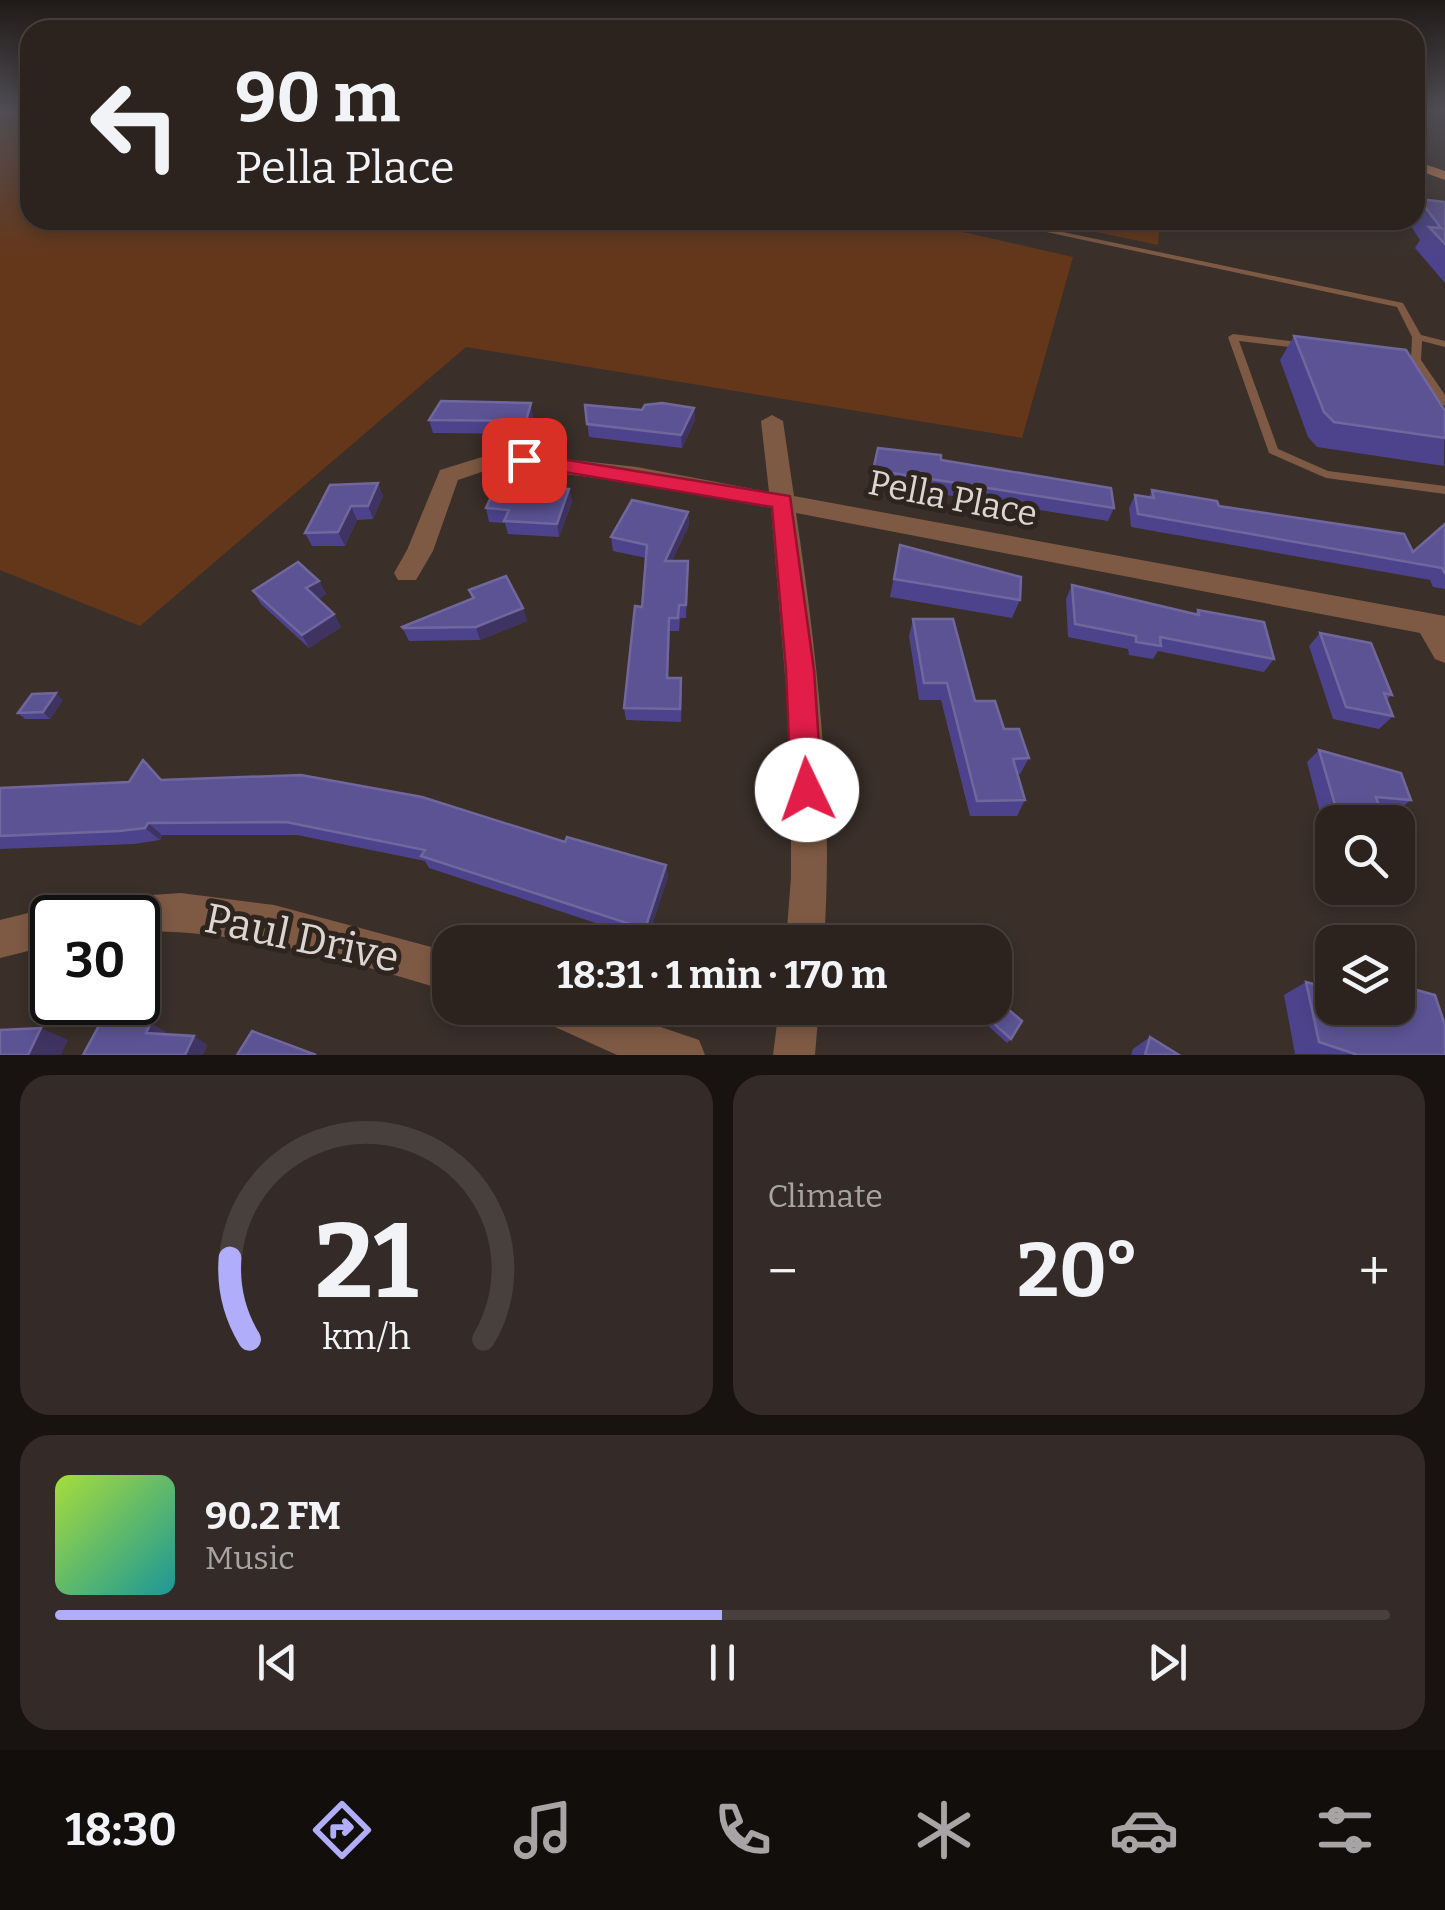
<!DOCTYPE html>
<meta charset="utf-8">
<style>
body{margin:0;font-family:Bitter,serif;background:#342b28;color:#f1f3f6;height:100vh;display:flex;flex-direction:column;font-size:38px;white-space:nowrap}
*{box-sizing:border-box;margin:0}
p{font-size:32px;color:#a6a4a4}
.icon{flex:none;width:55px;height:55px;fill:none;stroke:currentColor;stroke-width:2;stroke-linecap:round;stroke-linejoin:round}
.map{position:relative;height:1055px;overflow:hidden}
.sheet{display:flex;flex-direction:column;gap:20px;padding:20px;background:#181311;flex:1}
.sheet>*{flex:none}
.hud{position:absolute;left:20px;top:20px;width:1405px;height:210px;border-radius:30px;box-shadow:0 5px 15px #0003,0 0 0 2px #48403d;background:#2c231f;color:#f1f3f6;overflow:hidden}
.tools{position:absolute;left:1315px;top:805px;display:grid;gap:20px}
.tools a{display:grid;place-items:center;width:100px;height:100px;border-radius:20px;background:#2c231f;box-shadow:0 5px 15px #0003,0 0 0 2px #48403d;font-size:50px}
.speed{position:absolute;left:30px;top:895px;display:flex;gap:20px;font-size:50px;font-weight:700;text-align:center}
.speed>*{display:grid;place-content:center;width:130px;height:130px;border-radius:50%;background:#2c231f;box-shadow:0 5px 15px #0003,0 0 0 2px #48403d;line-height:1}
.speed .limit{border:5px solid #111;border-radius:15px;background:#fff;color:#111}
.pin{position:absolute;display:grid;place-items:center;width:85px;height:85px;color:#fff;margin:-42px;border-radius:20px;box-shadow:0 5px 15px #0006}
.me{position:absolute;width:110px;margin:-55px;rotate:357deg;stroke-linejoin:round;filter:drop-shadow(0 0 8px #0008)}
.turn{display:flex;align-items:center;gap:35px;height:210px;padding:0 50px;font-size:45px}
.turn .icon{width:130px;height:130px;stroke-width:2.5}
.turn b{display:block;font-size:70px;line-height:85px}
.big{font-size:75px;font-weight:700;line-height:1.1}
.sheet .widget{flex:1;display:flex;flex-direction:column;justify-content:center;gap:15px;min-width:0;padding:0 35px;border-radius:30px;background:#342b28}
.sheet .dial{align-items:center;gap:0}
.dial svg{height:260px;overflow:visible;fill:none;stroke:#48403d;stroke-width:7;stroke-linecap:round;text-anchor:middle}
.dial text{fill:#f1f3f6;stroke:none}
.song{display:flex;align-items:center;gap:30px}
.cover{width:120px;height:120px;border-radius:15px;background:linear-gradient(135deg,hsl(80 70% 55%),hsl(180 70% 35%))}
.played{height:10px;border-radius:5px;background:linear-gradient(90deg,#b0aefa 50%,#48403d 50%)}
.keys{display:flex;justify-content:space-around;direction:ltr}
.heat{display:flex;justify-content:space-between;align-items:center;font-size:55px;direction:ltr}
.sheet .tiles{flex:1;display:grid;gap:20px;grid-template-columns:1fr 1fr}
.widget:last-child{grid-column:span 2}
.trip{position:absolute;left:432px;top:925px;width:580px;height:100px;border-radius:30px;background:#2c231f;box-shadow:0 5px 15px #0003,0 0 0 2px #48403d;font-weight:700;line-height:100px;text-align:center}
.tab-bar{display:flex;height:160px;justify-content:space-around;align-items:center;background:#120e0c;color:#a6a4a4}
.tab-bar .icon{width:70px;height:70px}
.tab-bar .active{color:#b0aefa}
.tab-bar b{font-size:45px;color:#f1f3f6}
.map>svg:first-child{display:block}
.green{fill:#64371a}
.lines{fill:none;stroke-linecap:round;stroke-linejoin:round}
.service{fill:#7e5a44;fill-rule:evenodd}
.minor{fill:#7e5a44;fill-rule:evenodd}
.primary{fill:#c77f51;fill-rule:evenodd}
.wall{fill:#4d438c}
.shaded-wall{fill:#3f3461}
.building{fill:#5c5394;stroke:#70679d;stroke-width:2.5}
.route{fill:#e11d48;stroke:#92132f;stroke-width:2.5}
.labels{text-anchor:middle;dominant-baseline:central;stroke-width:10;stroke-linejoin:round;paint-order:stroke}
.street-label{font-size:35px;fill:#dcd5d1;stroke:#2f251f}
.near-street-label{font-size:42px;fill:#dcd5d1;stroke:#2f251f}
</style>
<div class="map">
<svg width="1445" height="1055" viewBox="0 0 1445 1055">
<rect width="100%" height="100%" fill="#3a2f29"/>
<g class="green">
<polygon points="0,109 30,109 30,220 910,220 1073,257 1022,438 466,347 140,626 0,570"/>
<polygon points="1039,220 1160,220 1158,245"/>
</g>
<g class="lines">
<g class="service">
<polygon points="990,220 1005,220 1403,303 1421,335 1445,341 1445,347 1422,341 1421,360 1445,395 1445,406 1441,405 1411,360 1412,337 1397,307"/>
<polygon points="1233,334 1306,343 1311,346 1306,349 1239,341 1278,449 1328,471 1445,486 1445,494 1326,478 1269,453 1228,337"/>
</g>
<g class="minor">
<path d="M772,415l11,6 11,75 651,120v47l-10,-4 -15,-26 -624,-120c21,142 38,286 28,429h-38l5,-65v-130l-20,-239 -134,-25 -138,-17 -41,14 -25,71 -17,29h-18l-4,-7 13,-23 33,-80 58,-18 139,15 132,25 -8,-71z"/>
<path d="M181,893l93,12 176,47v40c-103,-32 -204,-61 -312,-61v-13h-64l6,-13 13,-6z"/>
<polygon points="52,907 68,918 52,918 52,945 0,958 0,920"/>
<polygon points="538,1008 605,1008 699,1040 705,1055 617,1055 544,1022"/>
<polygon points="779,1008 819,1008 815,1055 773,1055"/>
</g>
<polygon class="primary" points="1415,161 1445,171 1445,180 1415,169"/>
</g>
<g class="wall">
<polygon points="1419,199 1445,202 1445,283 1415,248 1420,240 1407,220 1415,220 1415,205"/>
<polygon points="1294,336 1445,411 1444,466 1317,447 1308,437 1280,360"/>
<polygon points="585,405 642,410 694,408 695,420 682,448 589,437"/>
<polygon points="533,416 529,434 433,433 429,420"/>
<polygon points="878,448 1114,508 1108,521 884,485 871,479"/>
<polygon points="330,485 383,496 373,519 357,520 345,546 312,546 305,533"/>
<polygon points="569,489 572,502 559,537 508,534 505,523 489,522 486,508"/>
<polygon points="1152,490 1413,552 1445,524 1445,589 1433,587 1430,580 1131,527 1129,508 1135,495 1149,497"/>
<polygon points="688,512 689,525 672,561 688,561 686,618 680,618 679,631 670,631 668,678 682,691 681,722 626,720 624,708 642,607 646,558 613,551 611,537"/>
<polygon points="900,545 1020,600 1012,618 890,597"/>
<polygon points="319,581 326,594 318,599 334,614 341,627 309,648 261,604 253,591"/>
<polygon points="1072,585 1195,614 1198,610 1274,659 1264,672 1158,651 1153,659 1129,655 1128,649 1068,637 1066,599"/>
<polygon points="469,590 523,608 527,621 480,640 409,641 402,627 472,599"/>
<polygon points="913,619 975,701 1004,729 1029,758 1020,774 1017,774 1025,800 1017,816 970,816 941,700 919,700 909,636"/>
<polygon points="1320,633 1392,695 1386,700 1393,716 1379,729 1333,719 1309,646"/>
<polygon points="63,700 50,719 25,719 18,713"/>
<polygon points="1319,750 1411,800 1395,812 1380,811 1383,819 1379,822 1332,823 1322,820 1307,762"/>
<polygon points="162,780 565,842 666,865 668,877 647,940 429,868 425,861 297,835 162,835 160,840 134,844 0,849 0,788"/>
<polygon points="1306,982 1398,1008 1398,991 1406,987 1445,1055 1295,1054 1284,995"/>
<polygon points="1002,1004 1011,1039 1007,1043 987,1025"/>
<polygon points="1150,1037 1179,1055 1131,1055 1133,1049"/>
</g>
<g class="shaded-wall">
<polygon points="531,403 533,416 529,434 526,421"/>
<polygon points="694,408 695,420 682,448 681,435"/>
<polygon points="378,483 383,496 373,519 368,506"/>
<polygon points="569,489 572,502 559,537 557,524"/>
<polygon points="351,506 357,520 345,546 338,532"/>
<polygon points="688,512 689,525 666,574 665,561"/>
<polygon points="319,581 326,594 314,601 306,588"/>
<polygon points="523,608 527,621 480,640 476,627"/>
<polygon points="334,614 341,627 309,648 302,635"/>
<polygon points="669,618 670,631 668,690 667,678"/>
<polygon points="56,693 63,700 50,719 43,712"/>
<polygon points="148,823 162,835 160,840 145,828"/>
<polygon points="666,865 668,877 647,940 645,929"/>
<polygon points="151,1023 166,1032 162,1041 146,1033"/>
<polygon points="41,1028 68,1040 61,1055 28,1055"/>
<polygon points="194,1036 208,1045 203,1055 185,1055"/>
</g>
<g class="building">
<polygon points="1419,199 1445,202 1445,244 1429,227 1441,228"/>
<polygon points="1294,336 1406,350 1445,411 1445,438 1334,422 1324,412"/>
<polygon points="441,401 531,403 526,421 429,420"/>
<polygon points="662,403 694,408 681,435 587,424 585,405 642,410 645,405"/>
<polygon points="878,448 941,455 941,460 1111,488 1114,508 886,472 874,466"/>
<polygon points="378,483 368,506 351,506 338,532 305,533 330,485"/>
<polygon points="495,488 569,489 557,524 504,521 509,510 486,508"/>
<polygon points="1152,490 1217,501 1219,506 1404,534 1413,552 1445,524 1445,574 1442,568 1138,514 1135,495 1154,498"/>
<polygon points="632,500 688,512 665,561 688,561 686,605 679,605 678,618 669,618 667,678 681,678 680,709 624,708 635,606 642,607 647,545 611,537"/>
<polygon points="900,545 1021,577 1020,600 894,579"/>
<polygon points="298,562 319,581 306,588 334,614 302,635 253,591"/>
<polygon points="506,576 523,608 476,627 403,628 402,627 474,598 469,590"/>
<polygon points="1072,585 1199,615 1198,610 1264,622 1274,659 1160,637 1161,646 1136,642 1136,636 1075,624"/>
<polygon points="913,619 953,619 975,701 995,701 1004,729 1019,729 1029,758 1013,759 1025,800 977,801 947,683 924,683"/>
<polygon points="1320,633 1371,643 1392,695 1384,693 1393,716 1346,707"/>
<polygon points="56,693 43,712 18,713 32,694"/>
<polygon points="1319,750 1401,773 1411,800 1376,797 1383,819 1336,808"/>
<polygon points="143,760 161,780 301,775 422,797 565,842 567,837 666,865 645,929 421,856 425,850 286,822 148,823 145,828 119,831 0,836 0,788 129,782"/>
<polygon points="1306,982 1332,989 1332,1008 1398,1007 1413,1011 1406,987 1435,995 1445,1025 1445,1055 1358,1055 1319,1042"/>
<polygon points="1002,1004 1022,1021 1011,1039 991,1021"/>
<polygon points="102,1020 151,1023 146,1033 194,1036 185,1055 83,1055"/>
<polygon points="41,1028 28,1055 0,1055 0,1030"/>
<polygon points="252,1031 316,1055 237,1055"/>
<polygon points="1150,1037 1179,1055 1145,1055"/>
</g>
<linearGradient id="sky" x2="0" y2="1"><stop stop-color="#201a17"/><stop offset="0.43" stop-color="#4f4d54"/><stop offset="1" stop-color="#4f4d54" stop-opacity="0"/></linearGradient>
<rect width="1445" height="256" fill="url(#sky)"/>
<polygon class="route" points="524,453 790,496 814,670 822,790 818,801 807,805 796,801 791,790 786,670 772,507 517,464 517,455"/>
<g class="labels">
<g class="street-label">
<text transform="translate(953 498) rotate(11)">Pella Place</text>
</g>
<g class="near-street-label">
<text transform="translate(302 938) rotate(12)">Paul Drive</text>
</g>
</g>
</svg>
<div class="tools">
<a><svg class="icon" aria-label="search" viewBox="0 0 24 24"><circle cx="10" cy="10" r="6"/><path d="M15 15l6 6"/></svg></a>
<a><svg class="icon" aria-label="layers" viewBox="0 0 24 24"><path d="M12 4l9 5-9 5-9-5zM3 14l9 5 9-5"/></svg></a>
</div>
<div class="speed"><div class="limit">30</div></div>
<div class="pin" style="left:524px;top:460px;background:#d93025"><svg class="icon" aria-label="arrive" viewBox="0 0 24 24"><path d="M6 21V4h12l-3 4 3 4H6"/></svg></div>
<svg class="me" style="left:807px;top:790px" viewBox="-20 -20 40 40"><circle r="19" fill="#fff"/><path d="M0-13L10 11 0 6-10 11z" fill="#e11d48"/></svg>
<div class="trip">18:31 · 1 min · 170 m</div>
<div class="hud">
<div class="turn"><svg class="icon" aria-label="left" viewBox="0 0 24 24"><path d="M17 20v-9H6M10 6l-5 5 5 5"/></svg><div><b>90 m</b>Pella Place</div></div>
</div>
</div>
<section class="sheet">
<div class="tiles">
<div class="widget dial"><svg viewBox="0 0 100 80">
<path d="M14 69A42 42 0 1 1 86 69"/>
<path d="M14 69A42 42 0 0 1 8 44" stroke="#b0aefa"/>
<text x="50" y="56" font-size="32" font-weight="700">21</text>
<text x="50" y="72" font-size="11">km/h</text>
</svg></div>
<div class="widget"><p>Climate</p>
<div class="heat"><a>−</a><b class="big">20°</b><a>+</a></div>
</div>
<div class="widget">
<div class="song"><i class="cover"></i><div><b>90.2 FM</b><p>Music</p></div></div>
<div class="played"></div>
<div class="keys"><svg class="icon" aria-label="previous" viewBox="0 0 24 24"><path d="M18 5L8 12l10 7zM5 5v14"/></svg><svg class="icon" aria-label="pause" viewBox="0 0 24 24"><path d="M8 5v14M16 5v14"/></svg><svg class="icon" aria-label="next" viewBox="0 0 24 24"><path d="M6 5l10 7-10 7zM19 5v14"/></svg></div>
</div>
</div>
</section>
<nav class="tab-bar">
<b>18:30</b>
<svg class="icon active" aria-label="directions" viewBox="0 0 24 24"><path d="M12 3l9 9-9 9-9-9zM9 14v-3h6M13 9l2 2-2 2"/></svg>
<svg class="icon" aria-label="music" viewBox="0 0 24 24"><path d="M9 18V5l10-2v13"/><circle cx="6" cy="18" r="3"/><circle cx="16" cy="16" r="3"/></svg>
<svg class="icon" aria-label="phone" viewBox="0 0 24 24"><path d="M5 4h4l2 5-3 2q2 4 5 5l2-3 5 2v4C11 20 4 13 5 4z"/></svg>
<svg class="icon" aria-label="climate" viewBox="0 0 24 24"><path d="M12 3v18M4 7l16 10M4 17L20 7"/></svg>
<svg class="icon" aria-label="car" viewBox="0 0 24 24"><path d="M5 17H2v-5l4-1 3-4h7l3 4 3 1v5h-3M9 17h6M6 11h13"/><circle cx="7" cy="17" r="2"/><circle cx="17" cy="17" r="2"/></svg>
<svg class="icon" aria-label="filters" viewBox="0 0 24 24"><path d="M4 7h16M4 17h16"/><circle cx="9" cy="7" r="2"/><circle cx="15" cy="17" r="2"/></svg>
</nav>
